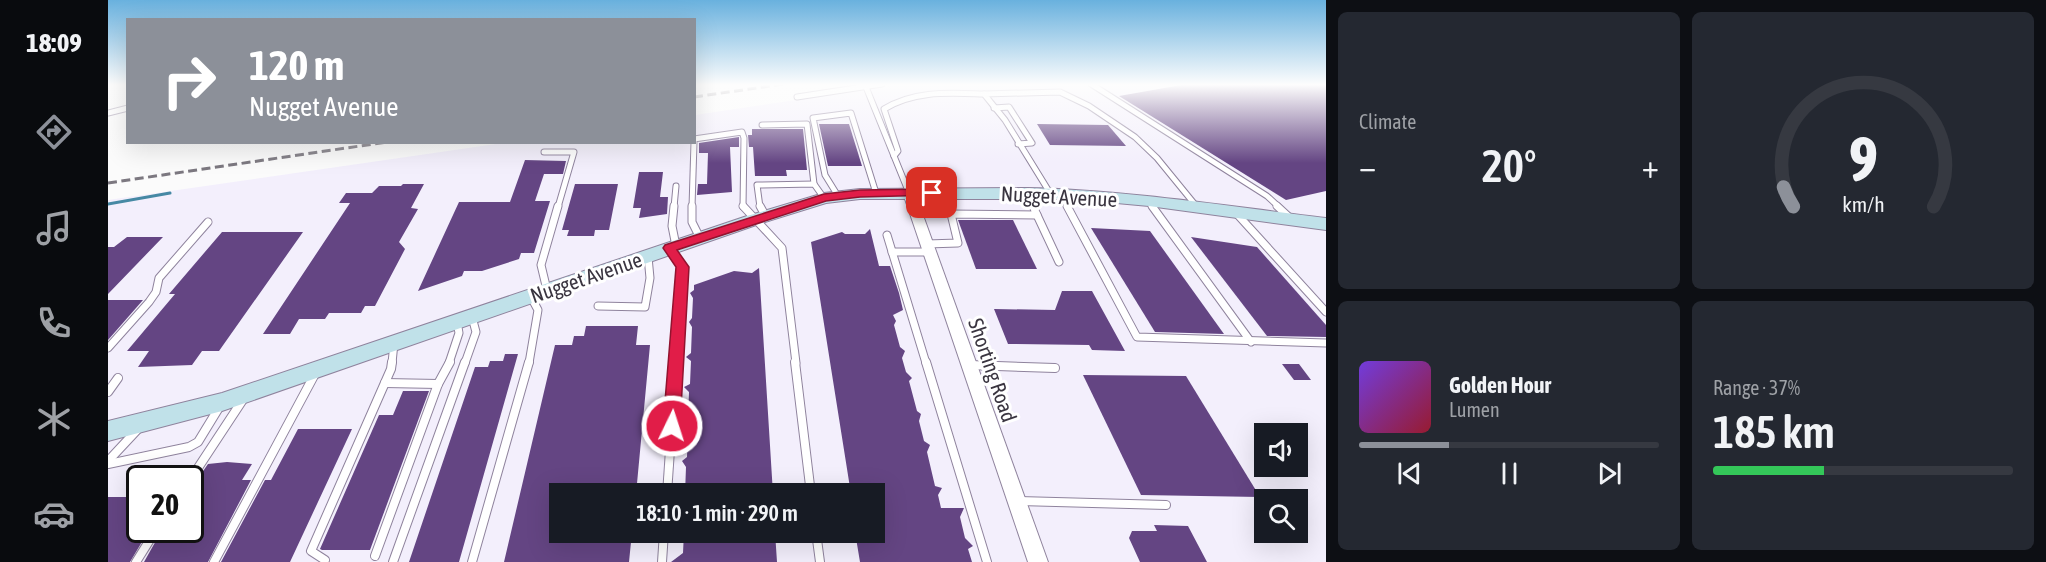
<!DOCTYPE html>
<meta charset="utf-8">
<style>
body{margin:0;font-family:"Asap Condensed",sans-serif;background:#242831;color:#f1f3f6;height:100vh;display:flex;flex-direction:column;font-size:22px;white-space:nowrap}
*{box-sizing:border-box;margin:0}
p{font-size:20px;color:#9ea1a6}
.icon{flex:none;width:33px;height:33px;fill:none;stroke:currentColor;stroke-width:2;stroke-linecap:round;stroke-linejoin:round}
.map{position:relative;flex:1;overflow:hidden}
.details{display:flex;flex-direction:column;gap:12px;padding:12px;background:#0d0f14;width:720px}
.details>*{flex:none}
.guide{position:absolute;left:18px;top:18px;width:570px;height:126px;border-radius:0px;box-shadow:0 6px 24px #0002;background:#8c9099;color:#fff;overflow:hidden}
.controls{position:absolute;left:1146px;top:423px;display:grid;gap:12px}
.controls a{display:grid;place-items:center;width:54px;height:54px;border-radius:0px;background:#171b24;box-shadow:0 6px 24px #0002;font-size:30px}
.speed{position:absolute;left:18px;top:465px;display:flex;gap:12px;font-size:30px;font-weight:700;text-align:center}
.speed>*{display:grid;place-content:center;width:78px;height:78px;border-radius:50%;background:#171b24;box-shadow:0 6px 24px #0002;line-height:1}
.speed .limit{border:3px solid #111;border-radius:9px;background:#fff;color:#111}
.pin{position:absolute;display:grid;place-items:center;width:51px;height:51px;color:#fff;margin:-26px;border-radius:12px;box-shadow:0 3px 9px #0006}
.me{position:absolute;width:66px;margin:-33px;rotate:4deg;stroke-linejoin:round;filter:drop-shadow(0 0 4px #0008)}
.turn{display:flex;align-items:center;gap:21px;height:126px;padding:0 24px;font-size:27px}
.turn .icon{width:78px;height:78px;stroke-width:2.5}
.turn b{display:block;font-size:42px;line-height:51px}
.big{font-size:45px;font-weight:600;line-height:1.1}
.details .card{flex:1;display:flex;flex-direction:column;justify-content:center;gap:9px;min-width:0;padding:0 21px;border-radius:9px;background:#242831}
.details .dial{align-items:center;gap:0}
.dial svg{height:156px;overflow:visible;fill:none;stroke:#363941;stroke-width:7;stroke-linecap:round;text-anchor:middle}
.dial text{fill:#f1f3f6;stroke:none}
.song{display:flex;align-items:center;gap:18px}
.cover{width:72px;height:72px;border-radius:9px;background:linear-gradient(135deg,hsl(260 70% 55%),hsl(350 70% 35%))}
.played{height:6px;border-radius:3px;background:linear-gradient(90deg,#8c9099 30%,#363941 30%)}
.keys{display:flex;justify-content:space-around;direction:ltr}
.heat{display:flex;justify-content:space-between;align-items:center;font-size:33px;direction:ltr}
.charge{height:9px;border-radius:4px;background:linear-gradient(90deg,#34c759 37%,#363941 0)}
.details .tiles{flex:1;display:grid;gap:12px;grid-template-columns:repeat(2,1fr)}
.trip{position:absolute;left:441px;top:483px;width:336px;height:60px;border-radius:0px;background:#171b24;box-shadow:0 6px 24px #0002;font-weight:600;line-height:60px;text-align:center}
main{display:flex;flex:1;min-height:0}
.dock{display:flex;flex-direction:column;width:108px;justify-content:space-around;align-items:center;background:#090b0e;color:#9ea1a6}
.dock .icon{width:42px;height:42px}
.dock .current{color:#8c9099}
.dock b{font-size:27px;color:#f1f3f6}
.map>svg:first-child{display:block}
.industrial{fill:#f3effc;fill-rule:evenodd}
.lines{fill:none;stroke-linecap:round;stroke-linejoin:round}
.stream{stroke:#4689a4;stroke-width:3}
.building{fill:#644583}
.lane-far2-casing{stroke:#8f839d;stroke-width:7}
.lane-far1-casing{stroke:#8f839d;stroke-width:9}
.lane-casing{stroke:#8f839d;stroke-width:10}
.street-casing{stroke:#8f839d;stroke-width:2}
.secondary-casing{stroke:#8f839d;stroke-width:2}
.lane-far2{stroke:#fff;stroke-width:5}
.lane-far1{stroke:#fff;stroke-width:7}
.lane{stroke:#fff;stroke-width:8}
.street{fill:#fff;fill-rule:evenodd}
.secondary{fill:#c0e1e9;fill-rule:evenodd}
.rail{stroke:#7c7880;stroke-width:3;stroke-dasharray:9 4.5;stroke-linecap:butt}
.route{fill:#e11d48;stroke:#92132f;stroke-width:1.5}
.labels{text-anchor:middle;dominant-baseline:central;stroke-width:6;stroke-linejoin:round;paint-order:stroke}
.street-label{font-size:21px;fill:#3a3540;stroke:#fff}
</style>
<main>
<nav class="dock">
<b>18:09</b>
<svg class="icon current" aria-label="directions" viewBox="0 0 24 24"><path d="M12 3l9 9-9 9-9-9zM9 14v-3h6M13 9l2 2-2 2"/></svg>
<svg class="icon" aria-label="music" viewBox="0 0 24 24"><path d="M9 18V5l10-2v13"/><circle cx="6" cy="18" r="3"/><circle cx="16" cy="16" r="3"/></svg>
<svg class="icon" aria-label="phone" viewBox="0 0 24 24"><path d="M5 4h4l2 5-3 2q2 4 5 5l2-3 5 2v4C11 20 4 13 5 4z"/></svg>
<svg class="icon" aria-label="climate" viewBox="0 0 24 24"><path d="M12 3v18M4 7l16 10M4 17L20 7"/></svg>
<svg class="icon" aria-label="car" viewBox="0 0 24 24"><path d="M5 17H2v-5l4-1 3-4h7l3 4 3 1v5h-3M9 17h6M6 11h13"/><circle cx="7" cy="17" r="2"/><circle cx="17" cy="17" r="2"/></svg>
</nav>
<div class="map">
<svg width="1218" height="562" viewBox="0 0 1218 562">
<rect width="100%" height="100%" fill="#fbfbfb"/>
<path class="industrial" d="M797,84h421v478h-1218v-362l395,-57 191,-1 1,-27zM1156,434h34v32h-34zM32,478h50v52h-50zM452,494h314v38h-314zM1156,500h34v32h-34z"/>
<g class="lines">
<polyline class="stream" points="0,204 62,193"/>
</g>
<g class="building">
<polygon points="1079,84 1218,84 1218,191 1178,200 1011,96"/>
<polygon points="711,124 741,124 754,166 720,166"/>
<polygon points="929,124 1000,125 1018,146 942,145"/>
<polygon points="644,129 695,129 699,170 678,170 679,176 647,176 645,147 641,147 640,135 644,135"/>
<polygon points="631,137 631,147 622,147 624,192 589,195 590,184 599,184 600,153 591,153 591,143"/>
<polygon points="417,160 458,161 455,174 436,174 427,201 442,201 426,253 413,253 411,259 374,271 356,271 354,276 310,291 351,202 402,202"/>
<polygon points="531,172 555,172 552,197 560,197 559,214 531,218 533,208 525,208"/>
<polygon points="295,184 316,184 303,208 310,209 291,242 297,249 267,306 257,306 253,313 221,313 217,319 191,319 182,334 155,334 242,203 231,203 238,193 264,193 271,186 293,186"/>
<polygon points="467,184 510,184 501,230 487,230 486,236 459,236 461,230 454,230"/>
<polygon points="850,220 905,220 929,269 868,269"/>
<polygon points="983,228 1042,231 1116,334 1047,332"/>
<polygon points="762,229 771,266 782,266 791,293 795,310 785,315 788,321 786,325 792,347 797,351 794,358 798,372 804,378 801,381 809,411 813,414 811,421 816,441 822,445 819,452 827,486 834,488 830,495 833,508 856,508 852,517 857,538 865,546 860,549 864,562 752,562 747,532 766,532 766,494 743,494 703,242 734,232 737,234 757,234"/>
<polygon points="114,232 195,232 111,351 94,351 84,365 30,367 41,351 19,351 67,294 61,294"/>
<polygon points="19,237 55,237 0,294 0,247 6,247"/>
<polygon points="1083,237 1149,247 1218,325 1218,337 1159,336"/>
<polygon points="651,268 665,494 577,494 578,467 574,461 579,457 580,429 575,425 580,419 581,392 576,387 582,384 583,361 578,357 583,353 584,327 581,322 584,318 585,298 582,293 586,290 586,285 626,271 644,273"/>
<polygon points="954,291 984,291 1017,351 984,350 981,345 900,344 886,309 947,310"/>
<polygon points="0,300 35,300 0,340"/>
<polygon points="478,326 530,326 528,345 542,345 528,494 452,494 452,532 524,532 521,562 396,562 447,345 464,345 466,336 476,336"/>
<polygon points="397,354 410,354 351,562 301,562 367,367 380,367 382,361 395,361"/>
<polygon points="1174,364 1191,364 1203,380 1186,380"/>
<polygon points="975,375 1078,376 1152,497 1033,495"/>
<polygon points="295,391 321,391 262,550 214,550 212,549 271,415 285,415"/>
<polygon points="190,429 244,429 182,562 113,562 157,480 163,480"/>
<polygon points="119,462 144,464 134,480 143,480 100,562 36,562 54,530 82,530 82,490 100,464"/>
<polygon points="0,497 32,497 32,530 41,530 22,562 0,562"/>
<polygon points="1046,525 1080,526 1099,562 1032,562 1021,538 1024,531 1049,531"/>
<polygon points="576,532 667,532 669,562 563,562 575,553"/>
</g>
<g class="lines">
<defs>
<g id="lane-far2">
<polyline points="983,84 1159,196 1171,207"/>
<polyline points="758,87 801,193"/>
<polyline points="689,97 774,84"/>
<polyline points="886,108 901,107 924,143 910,144"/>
<polyline points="0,113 20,108"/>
<polyline points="654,125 699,124 706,184"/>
<polyline points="586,139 634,132 636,138 635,207"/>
<polyline points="436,152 466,152 450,207"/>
<path d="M786,156l4,-5 -14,-42c31,-19 65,-16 100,-15"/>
<polyline points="919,193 925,207"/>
<polyline points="942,193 897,120 876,94 952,92 981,106 1027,137 1049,158 1089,207"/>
<polyline points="953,194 960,207"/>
<polyline points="730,196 717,175 705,118 743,113 768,193"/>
<polyline points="1041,201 1045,207"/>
<polyline points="566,207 568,186"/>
<polyline points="584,207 586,142"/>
<polyline points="652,207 649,185 706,184 716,198"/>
</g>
<g id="lane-far1">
<polyline points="566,206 564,226 568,246"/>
<polyline points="584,206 584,222 592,238"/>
<polyline points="635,206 674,248 688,363"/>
<polyline points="652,206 657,215"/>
<polyline points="959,206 1029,337 1218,343"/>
<polyline points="1044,206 1143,342"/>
<polyline points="1169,206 1182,218"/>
<polyline points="1129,214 1218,312"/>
<polyline points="929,215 951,262"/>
<polyline points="779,235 818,363"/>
<polyline points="819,244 850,243 843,214 929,215 925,206"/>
<polyline points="561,248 575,267 568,363"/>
<polyline points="784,252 822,252"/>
<polyline points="439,290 433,265 450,206"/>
<polyline points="490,306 537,307 542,278 540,257"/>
<polyline points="0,348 41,302 48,292 51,278 100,222"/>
<polyline points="284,363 286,343"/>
<polyline points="341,363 351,333 349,322"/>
<polyline points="357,363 368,332 364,317"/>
<polyline points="421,363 430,310 423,297"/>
</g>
<g id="lane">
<polyline points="687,362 703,494"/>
<polyline points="818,362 879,562"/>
<polyline points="861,365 947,368"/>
<polyline points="277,383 330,384"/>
<polyline points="0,392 10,378"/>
<polyline points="0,461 29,430"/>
<polyline points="0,464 81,447 90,442 112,406"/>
<polyline points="82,480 136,398"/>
<polyline points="559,494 568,362"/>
<polyline points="911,501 1058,505"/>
<polyline points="708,532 712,562"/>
<polyline points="267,556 330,384 342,362"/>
<polyline points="217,560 203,551 283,369 284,362"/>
<polyline points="28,562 48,530"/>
<polyline points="106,562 208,372"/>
<polyline points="285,562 357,362"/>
<polyline points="364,562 421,362"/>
<polyline points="554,562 556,532"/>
</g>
<polygon id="street" points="801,190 807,193 940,562 920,562 795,193"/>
<path id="secondary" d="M919,188c100,2 200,18 299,30v12l-177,-24 -76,-7h-213l-34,4 -67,21 -537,187 -114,30v-20l114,-28 525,-177 77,-23 36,-4z"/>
</defs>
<use href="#lane-far2" class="lane-far2-casing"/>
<use href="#lane-far1" class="lane-far1-casing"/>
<use href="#lane" class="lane-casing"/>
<use href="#street" class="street-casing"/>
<use href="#secondary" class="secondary-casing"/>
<use href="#lane-far2" class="lane-far2"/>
<use href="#lane-far1" class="lane-far1"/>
<use href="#lane" class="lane"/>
<use href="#street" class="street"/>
<use href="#secondary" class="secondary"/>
<g class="rail">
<polyline points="586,97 676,84"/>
<polyline points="0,183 279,142"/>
</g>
</g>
<linearGradient id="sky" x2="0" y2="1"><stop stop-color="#69b1de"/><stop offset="0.52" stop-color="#fdfdfd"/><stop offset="1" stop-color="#fdfdfd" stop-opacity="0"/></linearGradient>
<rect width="1218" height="163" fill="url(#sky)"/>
<polygon class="route" points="824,189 828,190 828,195 752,197 718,201 569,250 581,267 572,426 569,431 564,433 558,431 555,426 568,267 555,248 557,245 716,194 752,190"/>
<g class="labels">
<g class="street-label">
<text transform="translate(951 196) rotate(3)">Nugget Avenue</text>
<text transform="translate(478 277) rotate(-19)">Nugget Avenue</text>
<text transform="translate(885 370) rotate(71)">Shorting Road</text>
</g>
</g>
</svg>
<div class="controls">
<a><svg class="icon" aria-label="sound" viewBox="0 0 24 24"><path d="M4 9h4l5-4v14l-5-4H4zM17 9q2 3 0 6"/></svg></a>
<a><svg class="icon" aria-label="search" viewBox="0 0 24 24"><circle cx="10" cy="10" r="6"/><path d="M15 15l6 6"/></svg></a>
</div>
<div class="speed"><div class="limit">20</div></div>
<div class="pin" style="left:824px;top:193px;background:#d93025"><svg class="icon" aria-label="arrive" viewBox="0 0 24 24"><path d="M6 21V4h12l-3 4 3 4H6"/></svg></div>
<svg class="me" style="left:564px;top:426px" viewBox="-20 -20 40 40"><circle r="17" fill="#e11d48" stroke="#fff" stroke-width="3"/><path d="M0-11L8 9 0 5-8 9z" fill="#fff"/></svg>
<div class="trip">18:10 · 1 min · 290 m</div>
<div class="guide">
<div class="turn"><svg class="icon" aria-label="right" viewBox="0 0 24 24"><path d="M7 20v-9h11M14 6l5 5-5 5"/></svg><div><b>120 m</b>Nugget Avenue</div></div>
</div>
</div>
<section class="details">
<div class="tiles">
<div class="card"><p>Climate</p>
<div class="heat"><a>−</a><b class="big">20°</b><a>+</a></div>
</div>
<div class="card dial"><svg viewBox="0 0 100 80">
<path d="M14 69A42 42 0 1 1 86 69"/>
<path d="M14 69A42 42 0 0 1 9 59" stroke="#8c9099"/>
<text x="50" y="56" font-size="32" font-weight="700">9</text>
<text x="50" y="72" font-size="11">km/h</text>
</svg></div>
<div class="card">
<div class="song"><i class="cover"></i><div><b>Golden Hour</b><p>Lumen</p></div></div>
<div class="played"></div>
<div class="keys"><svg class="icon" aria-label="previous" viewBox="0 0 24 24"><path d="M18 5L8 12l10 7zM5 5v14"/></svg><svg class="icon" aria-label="pause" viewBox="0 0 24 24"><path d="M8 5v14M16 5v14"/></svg><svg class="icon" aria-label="next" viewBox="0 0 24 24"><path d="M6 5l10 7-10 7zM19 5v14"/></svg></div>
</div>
<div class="card"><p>Range · 37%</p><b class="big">185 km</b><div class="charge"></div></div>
</div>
</section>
</main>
